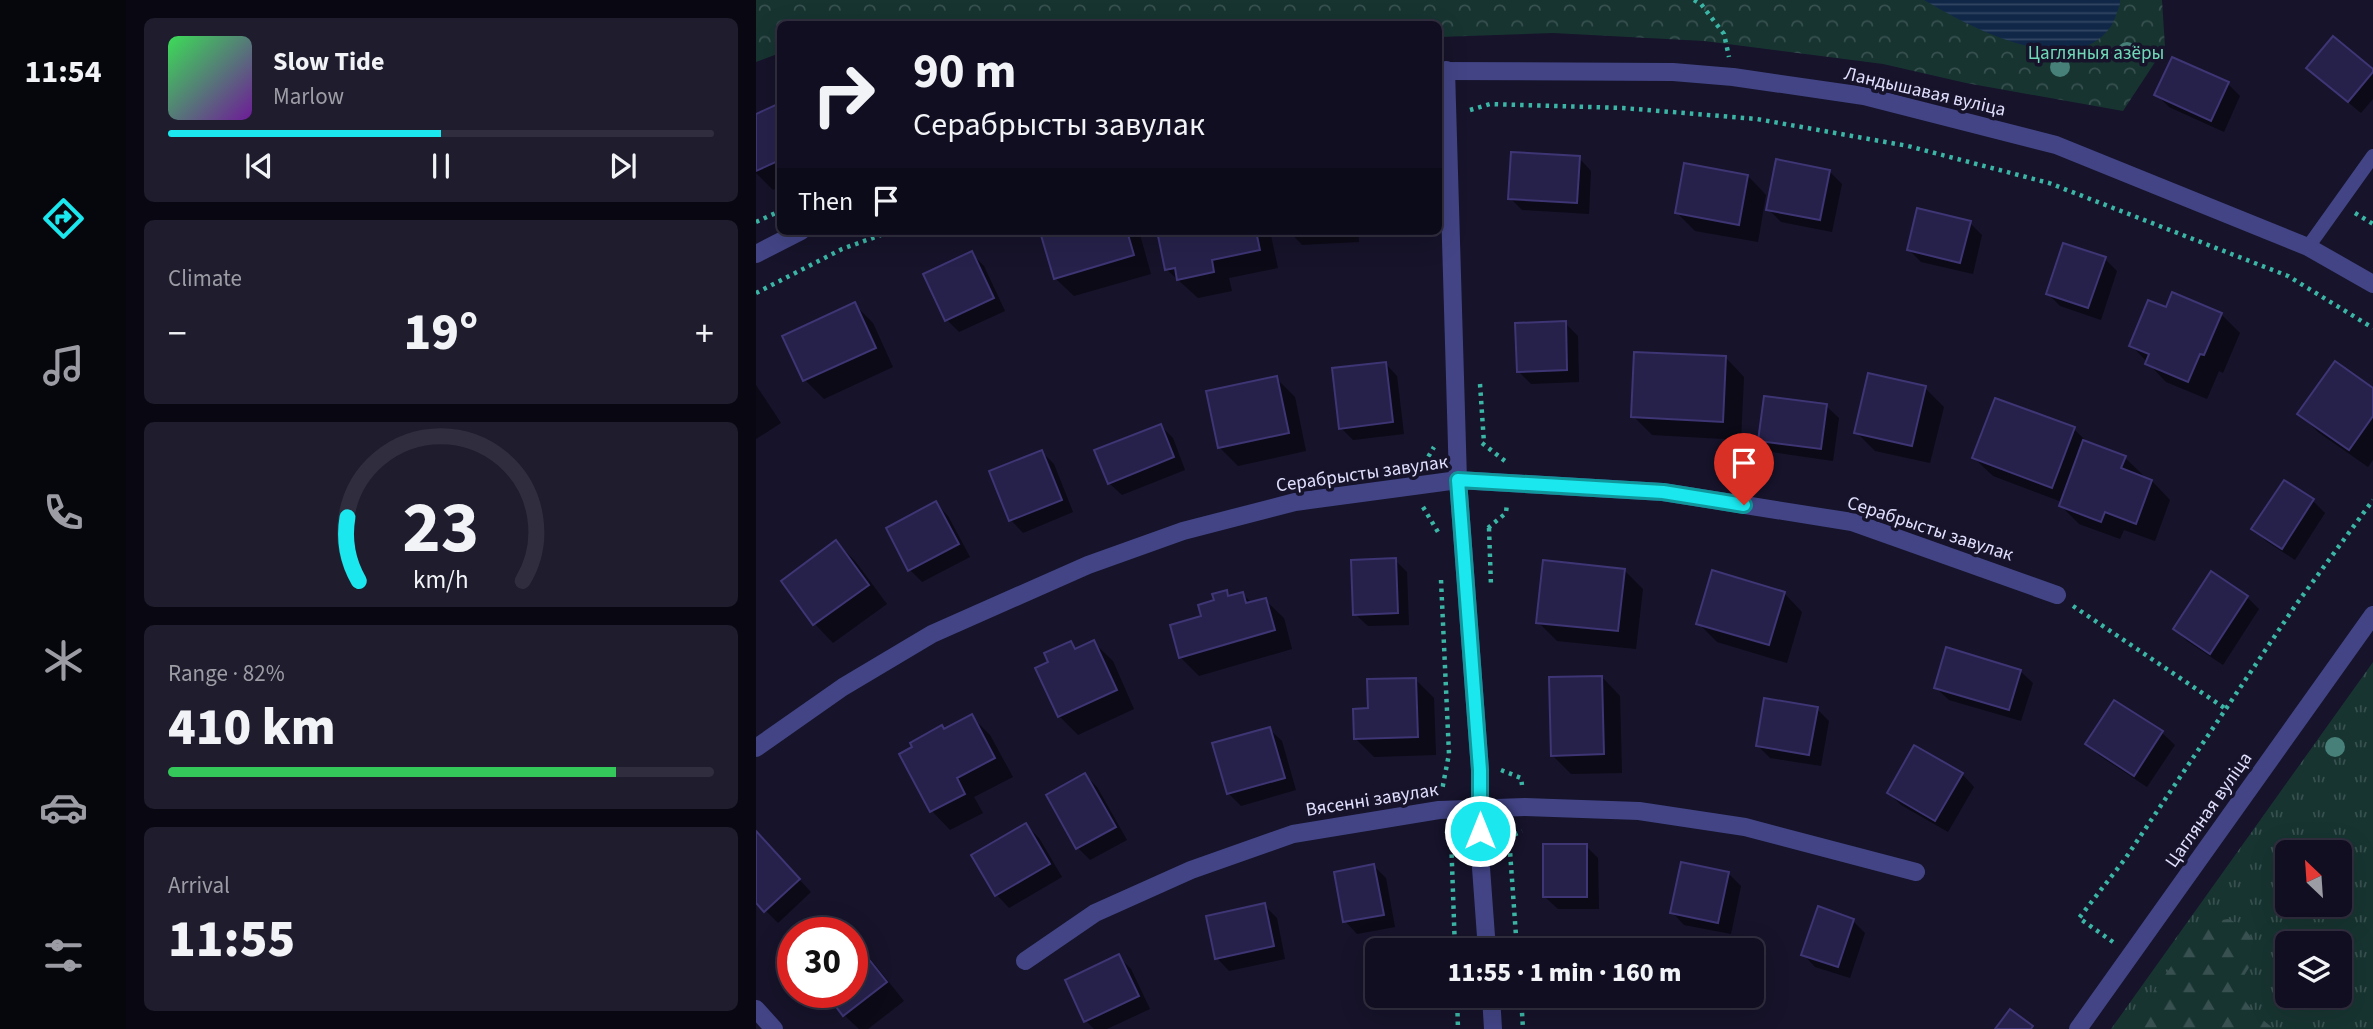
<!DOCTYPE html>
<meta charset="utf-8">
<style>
body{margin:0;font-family:"Source Sans 3",sans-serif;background:#1e1c2d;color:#f1f3f6;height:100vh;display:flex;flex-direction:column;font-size:26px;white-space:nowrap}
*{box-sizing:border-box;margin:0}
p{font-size:23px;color:#9c9ca5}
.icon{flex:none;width:38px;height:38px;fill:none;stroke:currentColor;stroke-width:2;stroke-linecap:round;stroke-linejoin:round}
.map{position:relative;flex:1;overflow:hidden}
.side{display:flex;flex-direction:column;gap:18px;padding:18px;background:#090812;width:630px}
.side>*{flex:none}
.guide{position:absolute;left:21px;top:21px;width:665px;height:214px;border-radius:10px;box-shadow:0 7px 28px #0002,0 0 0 2px #302e3e;background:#100e20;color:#f1f3f6;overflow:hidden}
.needle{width:46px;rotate:335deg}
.buttons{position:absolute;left:1519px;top:840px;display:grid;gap:14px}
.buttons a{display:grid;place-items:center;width:77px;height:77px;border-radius:10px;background:#100e20;box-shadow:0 7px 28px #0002,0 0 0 2px #302e3e;font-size:35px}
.speed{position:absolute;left:21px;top:917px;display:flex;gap:14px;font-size:35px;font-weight:700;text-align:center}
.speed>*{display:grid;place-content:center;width:91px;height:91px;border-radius:50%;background:#100e20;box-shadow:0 7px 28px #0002,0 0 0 2px #302e3e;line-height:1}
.speed .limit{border:10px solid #d22;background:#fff;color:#111}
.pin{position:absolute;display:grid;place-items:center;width:60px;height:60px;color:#fff;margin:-72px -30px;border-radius:50% 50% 50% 0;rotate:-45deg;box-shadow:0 0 7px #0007}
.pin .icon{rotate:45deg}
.me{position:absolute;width:77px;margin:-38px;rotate:0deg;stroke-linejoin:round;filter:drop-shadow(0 0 5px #0008)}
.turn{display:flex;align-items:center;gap:24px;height:147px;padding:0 21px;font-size:32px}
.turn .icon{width:91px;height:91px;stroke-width:2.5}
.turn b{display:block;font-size:49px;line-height:60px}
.then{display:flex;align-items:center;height:66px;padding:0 21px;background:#0003;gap:14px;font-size:26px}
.big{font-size:52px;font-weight:800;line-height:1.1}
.side .widget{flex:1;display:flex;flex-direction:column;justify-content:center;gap:10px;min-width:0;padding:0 24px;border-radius:10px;background:#1e1c2d}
.side .dial{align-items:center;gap:0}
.dial svg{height:182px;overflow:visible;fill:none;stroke:#302e3e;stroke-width:7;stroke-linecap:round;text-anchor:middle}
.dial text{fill:#f1f3f6;stroke:none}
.song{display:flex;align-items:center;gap:21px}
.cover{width:84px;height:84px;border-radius:10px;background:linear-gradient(135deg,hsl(130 70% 55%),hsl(280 70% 35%))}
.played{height:7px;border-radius:4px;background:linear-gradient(90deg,#1ae7ee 50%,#302e3e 50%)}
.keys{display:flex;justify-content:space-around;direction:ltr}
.heat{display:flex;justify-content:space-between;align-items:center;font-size:38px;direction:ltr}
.charge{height:10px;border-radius:5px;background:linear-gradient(90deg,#34c759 82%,#302e3e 0)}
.trip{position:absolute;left:609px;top:938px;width:399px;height:70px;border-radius:10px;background:#100e20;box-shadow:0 7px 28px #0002,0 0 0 2px #302e3e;font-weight:800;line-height:70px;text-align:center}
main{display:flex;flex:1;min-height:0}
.menu{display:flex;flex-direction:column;width:126px;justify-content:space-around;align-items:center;background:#06060d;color:#9c9ca5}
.menu .icon{width:49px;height:49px}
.menu .current{color:#1ae7ee}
.menu b{font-size:32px;color:#f1f3f6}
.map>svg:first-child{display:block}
.grass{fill:url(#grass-tufts);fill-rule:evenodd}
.forest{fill:url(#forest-firs)}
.park{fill:url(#park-crowns)}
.water{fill:url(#water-rules)}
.shadow{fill:#0007}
.building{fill:#26214a;stroke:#3d3574;stroke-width:2}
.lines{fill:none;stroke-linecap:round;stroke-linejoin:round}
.path{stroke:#3bb5a5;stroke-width:4.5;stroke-dasharray:3.5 5;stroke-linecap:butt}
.service{stroke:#424485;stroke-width:14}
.minor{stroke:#424485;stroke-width:18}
.tertiary{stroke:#424485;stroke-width:18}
.tree{fill:#478078}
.route-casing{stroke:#11969b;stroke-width:18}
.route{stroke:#1ae7ee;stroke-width:12}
.labels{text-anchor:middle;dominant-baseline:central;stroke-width:7;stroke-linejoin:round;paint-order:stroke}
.park-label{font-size:19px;fill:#6fd9b7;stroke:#16132a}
.street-label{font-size:19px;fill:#e0dffd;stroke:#16132a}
</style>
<main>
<nav class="menu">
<b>11:54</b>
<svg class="icon current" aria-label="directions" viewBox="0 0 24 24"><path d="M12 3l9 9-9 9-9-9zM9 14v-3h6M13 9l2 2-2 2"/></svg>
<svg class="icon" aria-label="music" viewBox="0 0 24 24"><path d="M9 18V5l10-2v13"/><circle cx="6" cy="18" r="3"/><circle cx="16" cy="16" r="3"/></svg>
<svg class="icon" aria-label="phone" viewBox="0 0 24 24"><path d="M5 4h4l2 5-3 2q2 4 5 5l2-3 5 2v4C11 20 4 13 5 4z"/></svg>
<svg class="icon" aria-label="climate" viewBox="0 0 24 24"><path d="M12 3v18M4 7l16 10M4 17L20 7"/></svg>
<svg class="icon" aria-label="car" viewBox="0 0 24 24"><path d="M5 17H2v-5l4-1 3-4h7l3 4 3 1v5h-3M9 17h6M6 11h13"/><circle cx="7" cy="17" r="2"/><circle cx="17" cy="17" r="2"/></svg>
<svg class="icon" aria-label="filters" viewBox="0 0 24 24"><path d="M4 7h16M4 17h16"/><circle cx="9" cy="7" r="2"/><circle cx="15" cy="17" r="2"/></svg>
</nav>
<section class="side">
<div class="widget">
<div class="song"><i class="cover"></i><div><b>Slow Tide</b><p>Marlow</p></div></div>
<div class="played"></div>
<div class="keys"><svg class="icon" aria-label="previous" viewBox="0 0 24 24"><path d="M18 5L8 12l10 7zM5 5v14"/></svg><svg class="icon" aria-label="pause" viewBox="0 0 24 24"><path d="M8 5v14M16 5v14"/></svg><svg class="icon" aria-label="next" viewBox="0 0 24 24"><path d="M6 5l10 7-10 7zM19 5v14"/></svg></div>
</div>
<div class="widget"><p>Climate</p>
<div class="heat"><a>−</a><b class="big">19°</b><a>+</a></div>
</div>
<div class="widget dial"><svg viewBox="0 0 100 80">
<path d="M14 69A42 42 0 1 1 86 69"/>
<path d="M14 69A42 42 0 0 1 9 41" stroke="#1ae7ee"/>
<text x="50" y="56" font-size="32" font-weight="700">23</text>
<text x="50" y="72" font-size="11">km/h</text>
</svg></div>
<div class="widget"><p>Range · 82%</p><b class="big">410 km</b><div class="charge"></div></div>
<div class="widget"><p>Arrival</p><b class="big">11:55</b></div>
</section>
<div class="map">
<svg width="1617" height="1029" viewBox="0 0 1617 1029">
<defs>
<pattern id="grass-tufts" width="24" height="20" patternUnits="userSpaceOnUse" patternTransform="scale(1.75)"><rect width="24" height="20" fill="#173431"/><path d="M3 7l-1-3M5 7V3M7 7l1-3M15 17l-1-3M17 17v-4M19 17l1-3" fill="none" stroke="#385150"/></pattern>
<pattern id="forest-firs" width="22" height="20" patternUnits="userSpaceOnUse" patternTransform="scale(1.75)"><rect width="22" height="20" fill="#173431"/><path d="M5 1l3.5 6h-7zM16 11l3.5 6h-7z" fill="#385150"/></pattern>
<pattern id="park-crowns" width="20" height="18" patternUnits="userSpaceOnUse" patternTransform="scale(1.75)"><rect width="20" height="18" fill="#173431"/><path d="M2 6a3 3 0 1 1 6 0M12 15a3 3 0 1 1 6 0" fill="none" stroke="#385150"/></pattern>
<pattern id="water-rules" width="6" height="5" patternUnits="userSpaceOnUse" patternTransform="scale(1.75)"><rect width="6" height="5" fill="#102747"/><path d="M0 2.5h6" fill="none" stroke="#324662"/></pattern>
</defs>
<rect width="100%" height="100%" fill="#16132a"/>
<path class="grass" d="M1617,662v367h-262zM1531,852h53v53h-53zM1531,943h53v53h-53z"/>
<path class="forest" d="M1472,919c18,7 31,22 24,42 -3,9 -11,16 -11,25 0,19 20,32 33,43h-146l64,-93c12,-10 20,-15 36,-17z"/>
<polygon class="park" points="0,0 1406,0 1409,47 1367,111 1210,83 1127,64 948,41 797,33 683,37 682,24 24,24 24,53 0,62"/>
<path class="water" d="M1168,0h196v4c-3,8 -6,19 -11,25 -40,52 -143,-4 -185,-29z"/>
<g class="shadow">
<polygon points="1617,71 1617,99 1605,113 1565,80"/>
<polygon points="1472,84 1484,96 1468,132 1413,107 1401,95"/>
<polygon points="24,105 24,187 17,190 0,173 0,116"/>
<polygon points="823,158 835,171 833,214 766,210 754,198"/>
<polygon points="1074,172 1086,184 1076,232 1025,222 1012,209"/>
<polygon points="992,176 1010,195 1002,242 939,231 921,213"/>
<polygon points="1214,223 1226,235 1217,274 1165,262 1153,250"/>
<polygon points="293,231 383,231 395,274 318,296 299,278"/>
<polygon points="403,231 514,231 522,268 473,278 476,291 442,298 410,269"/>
<polygon points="533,231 602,231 603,242 546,245"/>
<polygon points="215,253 228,266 249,311 203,332 191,320"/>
<polygon points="1349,259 1361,271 1345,320 1304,306 1292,294"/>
<polygon points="98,304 117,323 137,367 68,399 49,380 29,337"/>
<polygon points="1411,309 1465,314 1484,333 1467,373 1463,371 1451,399 1410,382 1375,345"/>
<polygon points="809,323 822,336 823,382 775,384 762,371"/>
<polygon points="970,358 988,377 985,440 896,435 877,416"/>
<polygon points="629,363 641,376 648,434 597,440 585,428"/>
<polygon points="520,378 539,397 550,451 482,466 463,447"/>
<polygon points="0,385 25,423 0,439"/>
<polygon points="1169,388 1188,407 1174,463 1119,451 1100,432"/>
<polygon points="1617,390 1617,460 1612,467 1562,432 1544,414"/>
<polygon points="1070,406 1083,418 1077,461 1016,452 1004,440"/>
<polygon points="405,426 417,438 429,470 366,495 353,483"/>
<polygon points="1318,429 1334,445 1369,458 1388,476 1387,478 1396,481 1414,500 1399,541 1368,530 1364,539 1323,524 1305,506 1306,502 1237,476 1218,458"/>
<polygon points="286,452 298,464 317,512 267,533 255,520"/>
<polygon points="1528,482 1557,501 1569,513 1539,560 1510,541 1498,529"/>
<polygon points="180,503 192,516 214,557 166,582 154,570"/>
<polygon points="80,542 99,561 131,604 77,643 59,624 27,581"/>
<polygon points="639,560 651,572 653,625 612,626 599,614"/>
<polygon points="868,570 887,589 880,649 801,641 782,622"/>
<polygon points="470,592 475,597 486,594 496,603 509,600 528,618 536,649 443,676 424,657 448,617"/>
<polygon points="1028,593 1046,612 1031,663 961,642 942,623"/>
<polygon points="1491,597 1503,609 1467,665 1431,641 1419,629"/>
<polygon points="315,643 322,650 338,643 357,661 378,709 322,735 303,716 281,669 295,663"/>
<polygon points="1264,671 1277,683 1265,721 1193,700 1180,688"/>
<polygon points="846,677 864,696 866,773 815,774 796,755"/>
<polygon points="659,679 678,698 680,755 618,757 599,738"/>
<polygon points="1359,702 1406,733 1419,745 1391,787 1344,756 1331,744"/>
<polygon points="1061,709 1073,721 1065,766 1014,758 1001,745"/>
<polygon points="216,717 234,735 257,777 218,797 227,813 194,830 176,811 145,754"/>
<polygon points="513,729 526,741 540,790 485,806 472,793"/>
<polygon points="1206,774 1218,787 1192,832 1145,805 1133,793"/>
<polygon points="329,775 341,787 371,840 334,860 322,848"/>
<polygon points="270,825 283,838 306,877 253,908 241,895 218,856"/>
<polygon points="0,834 55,892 22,923 0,901"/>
<polygon points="830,846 842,858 843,909 802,909 789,897"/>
<polygon points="618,866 630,878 639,927 601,934 589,921"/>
<polygon points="972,873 985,886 975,934 928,925 916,912"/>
<polygon points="508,905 521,918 529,959 473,971 461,958"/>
<polygon points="1097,921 1109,933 1094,978 1059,967 1047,954"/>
<polygon points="96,936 148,1001 112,1029 103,1029 88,1015 96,992"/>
<polygon points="363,957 375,969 394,1009 351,1029 338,1029 330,1021"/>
</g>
<g class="building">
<polygon points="1577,36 1617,69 1617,72 1592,102 1550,68"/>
<polygon points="1416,57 1473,82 1455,121 1398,95"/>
<polygon points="24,103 24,160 0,171 0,114"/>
<polygon points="755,152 824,156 821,203 752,199"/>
<polygon points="1020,159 1074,170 1064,220 1010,210"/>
<polygon points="928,163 992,175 983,225 919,213"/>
<polygon points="1161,208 1215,221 1204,263 1151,250"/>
<polygon points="287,231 371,231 378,255 298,279 284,232"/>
<polygon points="401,231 500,231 504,250 456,260 458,272 421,280 419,268 409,270"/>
<polygon points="1307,243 1350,257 1332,308 1290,294"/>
<polygon points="216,251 238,298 189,321 167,274"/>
<polygon points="1416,292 1466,313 1448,355 1444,354 1432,382 1389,364 1393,354 1373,346 1392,300 1410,307"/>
<polygon points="99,302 120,348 47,381 26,336"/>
<polygon points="810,321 811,370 761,372 759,323"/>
<polygon points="878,352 970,356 967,422 875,417"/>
<polygon points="1579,361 1617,388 1617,416 1593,450 1541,414"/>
<polygon points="630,362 637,422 583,429 576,368"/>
<polygon points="1112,373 1170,386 1156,446 1098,433"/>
<polygon points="521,376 533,433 462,448 450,391"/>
<polygon points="1008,396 1071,404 1065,449 1002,441"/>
<polygon points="1239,398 1319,427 1296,488 1216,458"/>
<polygon points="405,424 418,457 352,484 338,450"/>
<polygon points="1327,440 1370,456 1365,468 1396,480 1380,524 1349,512 1345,522 1303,506"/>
<polygon points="286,450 306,500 253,521 233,471"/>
<polygon points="1528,480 1558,499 1526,549 1495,529"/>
<polygon points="180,501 203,544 152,571 130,528"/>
<polygon points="80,540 113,585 57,625 25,581"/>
<polygon points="640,558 642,613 597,615 595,560"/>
<polygon points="787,560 869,569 862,631 780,623"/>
<polygon points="956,570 1029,592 1013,645 940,624"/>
<polygon points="1455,571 1492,596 1454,654 1417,629"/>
<polygon points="471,590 472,596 487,592 490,603 510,598 519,630 423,658 414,625 445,616 442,605 458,600 456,594"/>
<polygon points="338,640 361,690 302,717 279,668 292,662 288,653 315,641 319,649"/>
<polygon points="1190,647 1265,670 1253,710 1178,688"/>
<polygon points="846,676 848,754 795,756 793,677"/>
<polygon points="660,678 662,737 598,739 597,709 612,708 611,679"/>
<polygon points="1008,698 1062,707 1053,755 1000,746"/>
<polygon points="1358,700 1407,731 1378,776 1329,744"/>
<polygon points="216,714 239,758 201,778 209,794 174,812 143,754 156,747 154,743 186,725 188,729"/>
<polygon points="514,727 529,778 471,794 456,743"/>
<polygon points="1158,745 1207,773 1179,821 1131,793"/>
<polygon points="329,773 360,827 320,849 290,795"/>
<polygon points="270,823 294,864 239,896 215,855"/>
<polygon points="0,831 44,879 8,912 0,903"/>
<rect x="787" y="844" width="44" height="53"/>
<polygon points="925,862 973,872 962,923 914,913"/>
<polygon points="618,864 628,915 587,922 578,872"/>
<polygon points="509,903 518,946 459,959 450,916"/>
<polygon points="1062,906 1098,919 1082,967 1045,955"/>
<polygon points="83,921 92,933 68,933"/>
<polygon points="96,938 131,982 87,1016 69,992 96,992"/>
<polygon points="363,954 383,996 328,1022 309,980"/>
<polygon points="1254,1009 1277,1026 1275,1029 1239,1029"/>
</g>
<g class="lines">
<g class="path">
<polyline points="938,0 945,4 968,34 973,57"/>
<polyline points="714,110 734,104 867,108 1001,119 1152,146 1293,183 1532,276 1617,328"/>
<polyline points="1599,213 1617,224"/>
<polyline points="0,222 24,211"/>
<polyline points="0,293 86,249 136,231"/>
<polyline points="724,384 728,443"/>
<polyline points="726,443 749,461"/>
<polyline points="668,464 678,447"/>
<polyline points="667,507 682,532"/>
<polyline points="732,528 750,513 751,503"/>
<polyline points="733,528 735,586"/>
<polyline points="685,580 693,754 686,790"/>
<polyline points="1317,606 1470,709"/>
<polyline points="745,770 765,778 766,785"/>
<polyline points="690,831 695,836 699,950"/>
<polyline points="1357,942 1323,918 1369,859 1539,606 1617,500"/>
<polyline points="761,950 753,837 766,831"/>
<polyline points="701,996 702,1029"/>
<polyline points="765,996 767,1029"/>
</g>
<polyline class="service" points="1552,247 1617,156"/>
<g class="minor">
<polyline points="690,70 702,480 724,770 724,854 731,950"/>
<polyline points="682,71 917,72 977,77 1108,96 1300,145 1552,247 1617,284"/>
<polyline points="0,254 45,231"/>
<polyline points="0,748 87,687 176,634 332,565 427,531 539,502 665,485 702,480 907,492 1096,522 1301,595"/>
<polyline points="269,961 339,913 435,870 537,834 683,810 769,807 883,811 989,827 1160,872"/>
<polyline points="735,996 737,1029"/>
<polyline points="0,1009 18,1029"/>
</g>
<polyline class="tertiary" points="1322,1029 1617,615"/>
</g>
<g class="tree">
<circle cx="1371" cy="52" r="10"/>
<circle cx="1304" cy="67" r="10"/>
<circle cx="1579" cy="747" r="10"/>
</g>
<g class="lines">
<defs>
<polyline id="route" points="724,831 724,770 702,480 907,492 988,505"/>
</defs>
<use href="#route" class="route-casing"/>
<use href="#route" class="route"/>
</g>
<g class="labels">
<g class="park-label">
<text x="1340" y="53">Цагляныя азёры</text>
</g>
<g class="street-label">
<text transform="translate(1169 92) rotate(13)">Ландышавая вуліца</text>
<text transform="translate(606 474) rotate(-8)">Серабрысты завулак</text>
<text transform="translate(1174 529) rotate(18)">Серабрысты завулак</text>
<text transform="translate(616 800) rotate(-9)">Вясенні завулак</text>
<text transform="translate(1453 810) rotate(-55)">Цагляная вуліца</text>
</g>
</g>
</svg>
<div class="buttons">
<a><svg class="needle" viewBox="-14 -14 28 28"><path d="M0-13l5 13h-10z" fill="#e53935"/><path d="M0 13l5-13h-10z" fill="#9c9ca5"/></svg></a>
<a><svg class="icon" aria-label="layers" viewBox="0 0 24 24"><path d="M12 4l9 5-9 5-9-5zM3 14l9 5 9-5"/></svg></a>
</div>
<div class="speed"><div class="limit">30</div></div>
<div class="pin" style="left:988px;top:505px;background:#d93025"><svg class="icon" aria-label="arrive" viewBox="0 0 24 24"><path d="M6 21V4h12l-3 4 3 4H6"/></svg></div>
<svg class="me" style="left:724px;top:831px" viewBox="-20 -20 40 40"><circle r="17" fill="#1ae7ee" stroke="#fff" stroke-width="3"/><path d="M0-11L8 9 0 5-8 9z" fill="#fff"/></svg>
<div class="trip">11:55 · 1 min · 160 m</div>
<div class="guide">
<div class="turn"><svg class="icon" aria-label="right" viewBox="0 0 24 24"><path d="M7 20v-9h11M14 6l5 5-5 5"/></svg><div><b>90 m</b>Серабрысты завулак</div></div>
<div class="then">Then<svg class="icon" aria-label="arrive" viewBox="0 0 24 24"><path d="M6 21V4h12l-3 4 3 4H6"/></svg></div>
</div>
</div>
</main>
